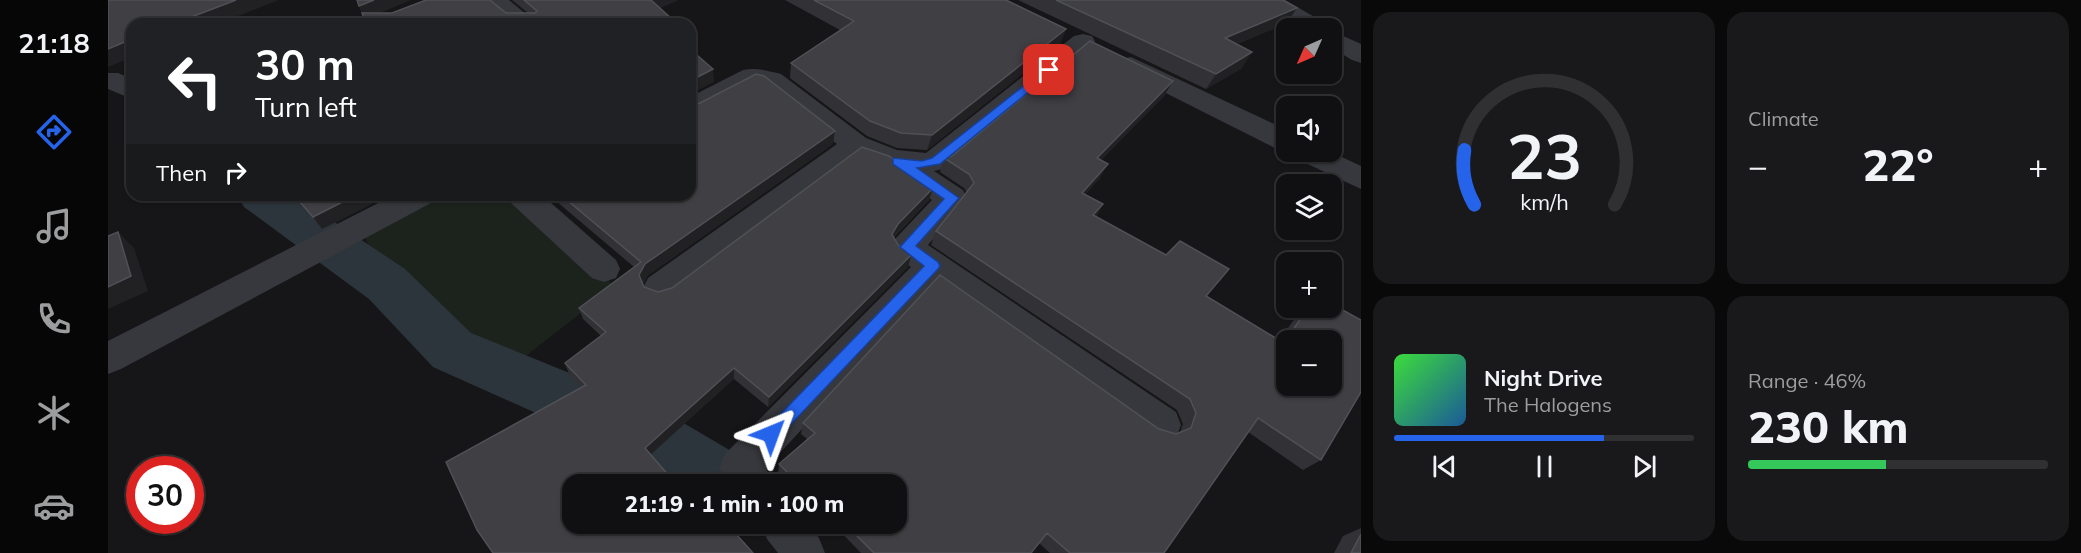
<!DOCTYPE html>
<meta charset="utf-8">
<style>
body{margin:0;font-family:Mulish,sans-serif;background:#19191b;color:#f1f3f6;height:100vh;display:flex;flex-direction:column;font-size:22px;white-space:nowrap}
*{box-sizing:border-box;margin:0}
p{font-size:20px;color:#9c9d9f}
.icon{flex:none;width:33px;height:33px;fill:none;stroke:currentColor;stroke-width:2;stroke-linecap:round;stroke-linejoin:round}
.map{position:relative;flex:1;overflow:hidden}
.panel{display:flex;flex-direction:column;gap:12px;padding:12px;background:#09090a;width:720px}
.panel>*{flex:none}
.banner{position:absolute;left:18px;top:18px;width:570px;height:183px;border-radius:18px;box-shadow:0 2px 4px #0004,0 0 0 2px #303032;background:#202124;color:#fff;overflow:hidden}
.needle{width:39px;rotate:225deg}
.tools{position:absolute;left:1168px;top:18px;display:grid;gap:12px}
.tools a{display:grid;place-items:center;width:66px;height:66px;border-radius:12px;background:#101012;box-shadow:0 2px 4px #0004,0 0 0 2px #303032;font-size:30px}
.speed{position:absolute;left:18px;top:456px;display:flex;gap:12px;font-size:30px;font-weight:700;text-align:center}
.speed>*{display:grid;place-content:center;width:78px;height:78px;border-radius:50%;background:#101012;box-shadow:0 2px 4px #0004,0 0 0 2px #303032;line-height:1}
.speed .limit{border:9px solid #d22;background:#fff;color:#111}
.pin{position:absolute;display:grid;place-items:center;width:51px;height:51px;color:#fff;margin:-26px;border-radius:12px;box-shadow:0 3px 9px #0006}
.me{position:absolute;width:66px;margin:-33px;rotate:44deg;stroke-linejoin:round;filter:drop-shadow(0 0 4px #0008)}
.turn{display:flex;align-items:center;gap:21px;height:126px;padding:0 30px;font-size:27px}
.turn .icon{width:78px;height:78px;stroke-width:2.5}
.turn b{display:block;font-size:42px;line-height:51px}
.then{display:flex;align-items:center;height:57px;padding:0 30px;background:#0003;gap:12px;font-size:22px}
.big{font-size:45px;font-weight:800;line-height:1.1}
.panel .tile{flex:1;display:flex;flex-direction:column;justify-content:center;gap:9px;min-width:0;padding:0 21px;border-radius:18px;background:#19191b}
.panel .dial{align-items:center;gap:0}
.dial svg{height:156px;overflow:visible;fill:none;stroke:#303032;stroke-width:7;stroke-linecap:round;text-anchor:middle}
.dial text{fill:#f1f3f6;stroke:none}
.song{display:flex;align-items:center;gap:18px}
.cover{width:72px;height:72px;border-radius:9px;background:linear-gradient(135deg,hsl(120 70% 55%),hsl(210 70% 35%))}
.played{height:6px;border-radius:3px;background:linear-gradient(90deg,#2563eb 70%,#303032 70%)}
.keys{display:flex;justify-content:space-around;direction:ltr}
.heat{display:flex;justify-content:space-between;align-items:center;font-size:33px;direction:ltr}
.charge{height:9px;border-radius:4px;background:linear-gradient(90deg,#34c759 46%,#303032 0)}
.panel .tiles{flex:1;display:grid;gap:12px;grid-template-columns:repeat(2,1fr)}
.trip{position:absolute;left:454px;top:474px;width:345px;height:60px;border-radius:18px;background:#101012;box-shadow:0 2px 4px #0004,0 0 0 2px #303032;font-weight:800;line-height:60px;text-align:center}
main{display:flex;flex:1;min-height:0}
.tabs{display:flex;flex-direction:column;width:108px;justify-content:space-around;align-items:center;background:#060607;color:#9c9d9f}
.tabs .icon{width:42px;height:42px}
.tabs .active{color:#2563eb}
.tabs b{font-size:27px;color:#f1f3f6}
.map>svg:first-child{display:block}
.green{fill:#1c231d}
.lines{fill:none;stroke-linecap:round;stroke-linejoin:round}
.canal{fill:#2c353c;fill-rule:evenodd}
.minor{fill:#37383d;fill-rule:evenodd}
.tertiary{fill:#37383d;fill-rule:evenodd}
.wall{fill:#323236}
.shaded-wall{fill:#212124}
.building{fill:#3f3f44;stroke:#4f5156;stroke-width:1.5;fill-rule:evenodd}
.route{fill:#2563eb;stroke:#184099;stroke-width:1.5}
</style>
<main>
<nav class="tabs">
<b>21:18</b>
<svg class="icon active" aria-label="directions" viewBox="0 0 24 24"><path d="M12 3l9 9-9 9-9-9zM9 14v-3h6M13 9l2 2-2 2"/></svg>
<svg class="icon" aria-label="music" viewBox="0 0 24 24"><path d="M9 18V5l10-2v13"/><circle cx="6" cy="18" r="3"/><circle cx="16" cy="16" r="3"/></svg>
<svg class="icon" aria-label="phone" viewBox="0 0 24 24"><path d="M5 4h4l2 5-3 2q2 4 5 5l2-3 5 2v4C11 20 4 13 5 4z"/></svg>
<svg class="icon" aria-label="climate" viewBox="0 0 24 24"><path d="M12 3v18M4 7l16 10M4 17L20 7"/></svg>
<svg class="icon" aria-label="car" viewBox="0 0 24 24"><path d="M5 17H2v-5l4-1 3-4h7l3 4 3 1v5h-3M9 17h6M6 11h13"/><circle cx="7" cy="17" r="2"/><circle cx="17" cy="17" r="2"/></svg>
</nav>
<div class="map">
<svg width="1253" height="553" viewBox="0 0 1253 553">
<rect width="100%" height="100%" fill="#161618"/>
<polygon class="green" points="311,195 414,195 496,269 505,288 410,362 380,349 312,299 267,259 252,227"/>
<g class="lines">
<polygon class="canal" points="129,195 186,195 297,269 363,333 555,411 642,462 651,484 565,484 513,451 325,367 261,299 136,207"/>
<g class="minor">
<polygon points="374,0 401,0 430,24 403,24"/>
<path d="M975,34l9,2 3,5 -3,5 -146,122 -12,3 29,19 4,8 -39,47 248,167 5,13 -5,13 -14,5 -14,-5 -213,-153 -169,183 8,16h-46l-9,-16 6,-14 186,-187 -15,-11 -5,-9 5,-9 36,-38 -45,-33 -28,-10 -187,141 -12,4 -12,-4 -5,-10 5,-10 189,-134 -73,-57 -9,-2 -55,29 -10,3v-20l53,-27c13,-3 25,1 38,4l85,64 31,12 29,3 148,-117z"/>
<polygon points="1023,57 1179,130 1179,152 1169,149 1014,71 1010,65 1014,59"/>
<polygon points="0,73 10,73 24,79 24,99 0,89"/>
<polygon points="1185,152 1223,152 1253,166 1253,189 1189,159"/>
<polygon points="286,195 327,195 323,203 13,369 0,374 0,341"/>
<polygon points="399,195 434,195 508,260 512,269 508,278 496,282 484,278 403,203"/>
<polygon points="653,524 700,524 711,538 717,553 670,553 659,539"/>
</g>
<g class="tertiary">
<polygon points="1148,0 1177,0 1217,23 1220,28 1192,28 1152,5"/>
<polygon points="1224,31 1253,44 1253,63 1244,60 1224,48"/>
</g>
</g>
<g class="wall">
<polygon points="249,0 302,0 271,13 420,13 404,0 570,0 552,8 565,20 565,24 237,24 255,16"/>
<polygon points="677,0 898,0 958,29 952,44 819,150 789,148 759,136 682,78 683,63 732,30"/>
<polygon points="910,0 1175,0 1179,23 1129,44 1134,68 1098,89"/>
<polygon points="1065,81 1056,96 993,160 992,178 977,194 995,204 988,217 1098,296 1171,341 1194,308 1224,308 1213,460 1195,470 1140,432 1056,553 942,553 931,543 923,553 753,553 725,524 789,524 789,484 679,484 670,475 671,464 699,439 693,434 695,423 1051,429 1068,434 1072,432 1075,424 1069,410 823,245 828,231 859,193 856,188 832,172 836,158"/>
<polygon points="725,144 539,276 535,284 536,287 550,292 564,288 825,188 821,200 786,237 790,245 803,255 800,267 660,407 626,379 385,553 474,387 461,374 457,363 493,336 475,319 471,308 526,267 441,195 582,195"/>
<polygon points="184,195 281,195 214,229"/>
<polygon points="1253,528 1253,553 1226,553 1235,536"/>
</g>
<g class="shaded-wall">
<polygon points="128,0 171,0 110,24 65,24"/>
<polygon points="266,0 302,0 257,19 251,6"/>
<polygon points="542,0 570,0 543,12"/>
<polygon points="1189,8 1179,23 1107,53 1117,38"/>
<polygon points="565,20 565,24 554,24"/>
<polygon points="958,29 952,44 819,150 824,135"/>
<polygon points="24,39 24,57 0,67 0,49"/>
<polygon points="1144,52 1134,68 1098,89 1108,74"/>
<polygon points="605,69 606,82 582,94 582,81"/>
<polygon points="1065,81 1056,96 981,172 989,158"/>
<polygon points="727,131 725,144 539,276 533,287 531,275 537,264"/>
<polygon points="1000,164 992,178 966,207 974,193"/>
<polygon points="825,188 821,200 786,236 781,246 784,234 790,224"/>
<polygon points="248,195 281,195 214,229 205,217"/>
<polygon points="995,204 987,218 985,215"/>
<polygon points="10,232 26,248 40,291 0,309 0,287"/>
<polygon points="803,255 800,267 660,407 661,397"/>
<polygon points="626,368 626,379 539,458 537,448"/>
</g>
<g class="building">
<polygon points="0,0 128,0 65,24 24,24 24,39 0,49"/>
<polygon points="249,0 266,0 251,6"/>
<polygon points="318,0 382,0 398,13 427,13 429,11 416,0 543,0 565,20 554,24 237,24 255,16 254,13 284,13"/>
<polygon points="706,0 898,0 958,29 824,135 793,133 762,121 683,63 746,21"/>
<polygon points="948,0 1175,0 1189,8 1117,38 1144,52 1108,74"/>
<path d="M982,41l83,40 -76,77 11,6 -26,29 21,11 -10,11 73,40 14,-14 49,28 -23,27 78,47 24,-35h24v-4l29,16v72l-40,68 -63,-42 -94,135h-94l-23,-20 -16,20h-157l-29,-29h52v-40h-98l-20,-20 36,-31 -12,-10 137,-148 219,154 17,5 15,-6 5,-15 -6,-14 -254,-168 38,-48 -5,-9 -25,-16 8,-2zM1179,340h45v46h-45z"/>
<polygon points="582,49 605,69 582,81"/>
<polygon points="648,74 656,76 727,131 537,264 531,275 536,287 550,292 564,288 754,147 781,156 825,188 790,224 784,234 790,245 803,255 661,397 626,368 537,448 568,484 465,484 465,524 619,524 645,553 385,553 369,530 338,462 478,385 457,363 498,332 471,308 533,262 453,195 582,195 582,105 592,103"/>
<polygon points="186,195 248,195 205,217"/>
<polygon points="10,232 23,276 0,287 0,236"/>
<polygon points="1253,534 1253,553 1243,553"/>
</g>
<polygon class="route" points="941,66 946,70 945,72 832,164 809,168 851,198 808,246 830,262 832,266 830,269 669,439 663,442 658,439 655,434 658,429 816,266 792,247 836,199 785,164 785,158 814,161 824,158"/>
</svg>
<div class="tools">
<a><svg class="needle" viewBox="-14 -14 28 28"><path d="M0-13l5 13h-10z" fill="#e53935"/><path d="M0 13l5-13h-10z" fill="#9c9d9f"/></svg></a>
<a><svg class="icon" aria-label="sound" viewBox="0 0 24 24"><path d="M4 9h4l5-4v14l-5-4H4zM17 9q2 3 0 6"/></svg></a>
<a><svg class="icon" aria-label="layers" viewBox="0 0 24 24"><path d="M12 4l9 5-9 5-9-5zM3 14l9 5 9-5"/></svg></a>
<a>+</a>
<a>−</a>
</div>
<div class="speed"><div class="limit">30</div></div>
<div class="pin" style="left:941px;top:70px;background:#d93025"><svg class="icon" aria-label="arrive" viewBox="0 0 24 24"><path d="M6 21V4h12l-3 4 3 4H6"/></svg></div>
<svg class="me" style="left:663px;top:434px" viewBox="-20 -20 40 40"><path d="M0-17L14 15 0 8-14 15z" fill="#2563eb" stroke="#fff" stroke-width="4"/></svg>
<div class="trip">21:19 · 1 min · 100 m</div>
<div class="banner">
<div class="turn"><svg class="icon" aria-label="left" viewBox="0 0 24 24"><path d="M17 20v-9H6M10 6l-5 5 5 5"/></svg><div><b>30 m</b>Turn left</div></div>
<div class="then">Then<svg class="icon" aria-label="right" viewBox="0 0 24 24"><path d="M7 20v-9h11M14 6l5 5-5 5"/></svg></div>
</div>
</div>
<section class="panel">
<div class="tiles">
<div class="tile dial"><svg viewBox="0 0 100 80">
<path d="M14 69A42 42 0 1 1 86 69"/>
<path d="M14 69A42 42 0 0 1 9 41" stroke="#2563eb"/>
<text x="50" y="56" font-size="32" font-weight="700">23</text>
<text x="50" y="72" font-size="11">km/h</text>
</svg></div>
<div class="tile"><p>Climate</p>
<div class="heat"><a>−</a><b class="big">22°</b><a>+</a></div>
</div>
<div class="tile">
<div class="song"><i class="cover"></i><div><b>Night Drive</b><p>The Halogens</p></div></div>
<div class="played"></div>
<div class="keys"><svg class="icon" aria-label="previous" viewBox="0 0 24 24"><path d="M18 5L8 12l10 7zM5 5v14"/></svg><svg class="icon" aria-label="pause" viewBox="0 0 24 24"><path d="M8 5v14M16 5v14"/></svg><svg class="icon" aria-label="next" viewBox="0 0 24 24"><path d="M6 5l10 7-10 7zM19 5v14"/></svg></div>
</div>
<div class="tile"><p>Range · 46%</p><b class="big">230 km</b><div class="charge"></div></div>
</div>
</section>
</main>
